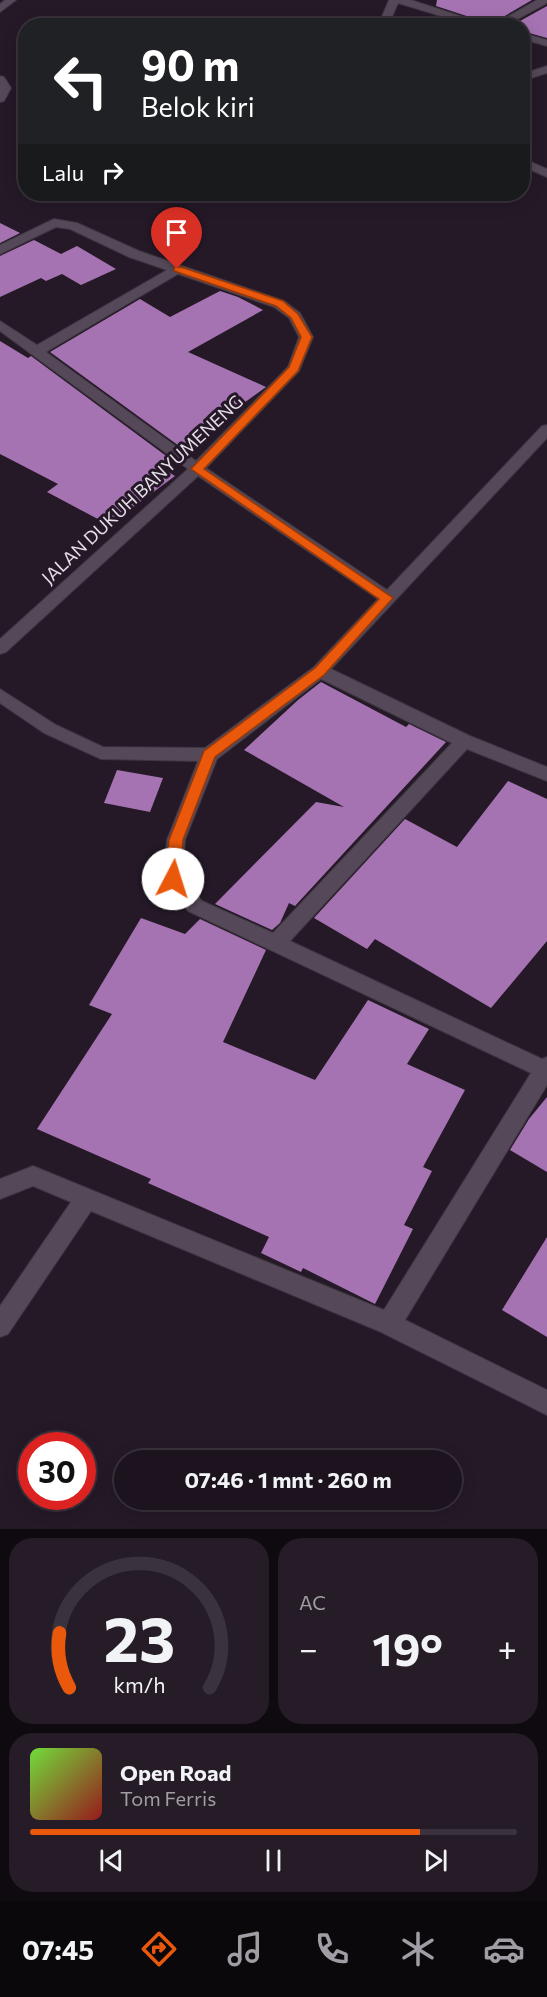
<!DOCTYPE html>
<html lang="id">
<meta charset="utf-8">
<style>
body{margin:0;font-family:Commissioner,sans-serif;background:#251c27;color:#f1f3f6;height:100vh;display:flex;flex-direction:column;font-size:22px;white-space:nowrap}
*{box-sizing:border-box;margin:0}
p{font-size:20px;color:#a09ea4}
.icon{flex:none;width:33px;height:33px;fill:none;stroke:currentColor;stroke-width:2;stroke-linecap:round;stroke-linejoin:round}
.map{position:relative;height:1529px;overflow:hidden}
.sheet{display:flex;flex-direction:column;gap:9px;padding:9px;background:#0f0a10;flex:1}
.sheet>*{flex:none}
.guide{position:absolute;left:18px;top:18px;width:512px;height:183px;border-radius:24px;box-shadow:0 3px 15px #0003,0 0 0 2px #3a323c;background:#202124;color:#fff;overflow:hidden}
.speed{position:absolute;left:18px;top:1432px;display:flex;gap:12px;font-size:30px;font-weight:700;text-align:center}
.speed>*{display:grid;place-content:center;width:78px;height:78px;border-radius:50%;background:#1c131e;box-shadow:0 3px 15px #0003,0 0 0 2px #3a323c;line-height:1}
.speed .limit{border:9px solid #d22;background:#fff;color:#111}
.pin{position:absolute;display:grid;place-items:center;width:51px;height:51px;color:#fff;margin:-62px -26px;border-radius:50% 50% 50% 0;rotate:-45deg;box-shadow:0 0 6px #0007}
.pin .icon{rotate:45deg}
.me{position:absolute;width:66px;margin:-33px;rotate:5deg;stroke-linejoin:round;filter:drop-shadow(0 0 4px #0008)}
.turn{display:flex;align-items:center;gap:21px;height:126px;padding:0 24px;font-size:27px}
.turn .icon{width:78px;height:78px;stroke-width:2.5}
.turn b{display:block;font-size:42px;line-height:51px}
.then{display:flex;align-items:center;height:57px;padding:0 24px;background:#0003;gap:12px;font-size:22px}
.big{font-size:45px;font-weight:700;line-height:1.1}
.sheet .tile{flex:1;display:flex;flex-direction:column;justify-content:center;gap:9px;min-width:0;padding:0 21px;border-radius:24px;background:#251c27}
.sheet .dial{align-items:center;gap:0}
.dial svg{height:156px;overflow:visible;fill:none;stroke:#3a323c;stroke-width:7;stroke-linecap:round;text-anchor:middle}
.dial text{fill:#f1f3f6;stroke:none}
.song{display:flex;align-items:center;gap:18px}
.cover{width:72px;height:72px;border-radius:9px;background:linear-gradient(135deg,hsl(100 70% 55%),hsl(0 70% 35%))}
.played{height:6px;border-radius:3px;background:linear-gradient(90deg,#ea580c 80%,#3a323c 80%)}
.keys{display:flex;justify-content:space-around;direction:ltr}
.heat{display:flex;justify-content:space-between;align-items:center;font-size:33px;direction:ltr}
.sheet .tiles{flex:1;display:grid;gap:9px;grid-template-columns:1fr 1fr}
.tile:last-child{grid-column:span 2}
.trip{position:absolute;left:114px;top:1450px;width:348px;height:60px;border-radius:30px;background:#1c131e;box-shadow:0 3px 15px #0003,0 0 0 2px #3a323c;font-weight:700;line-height:60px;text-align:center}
.tab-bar{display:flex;height:96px;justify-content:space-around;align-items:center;background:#0b080c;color:#a09ea4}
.tab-bar .icon{width:42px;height:42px}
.tab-bar .current{color:#ea580c}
.tab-bar b{font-size:27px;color:#f1f3f6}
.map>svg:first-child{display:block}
.building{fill:#a673b2}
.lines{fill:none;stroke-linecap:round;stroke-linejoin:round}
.minor-casing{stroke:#3d353f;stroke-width:2}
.minor{fill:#554858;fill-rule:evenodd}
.route{fill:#ea580c;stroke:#983908;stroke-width:1.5}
.labels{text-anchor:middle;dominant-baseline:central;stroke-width:6;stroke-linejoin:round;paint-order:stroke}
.far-street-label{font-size:18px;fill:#e5dde7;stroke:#251928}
</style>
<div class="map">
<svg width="547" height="1529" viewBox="0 0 547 1529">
<rect width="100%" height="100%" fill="#251928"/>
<g class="building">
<polygon points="437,0 532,0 491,24 436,6"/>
<polygon points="547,6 547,38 522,31 522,26 511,26"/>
<polygon points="0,223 20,233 0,243"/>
<polygon points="34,240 61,254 77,246 116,269 81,285 62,274 46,281 41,278 0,297 0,256"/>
<polygon points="220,291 238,297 263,310 188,352 266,387 191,441 196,444 186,451 50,352 140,299 170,317"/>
<polygon points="0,341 28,358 31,356 173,461 162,468 175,476 109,525 47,492 58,484 0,454"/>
<polygon points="321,682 406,727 409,724 446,742 295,906 289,903 280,923 272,930 215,904 316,802 344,807 244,750 298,700"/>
<polygon points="117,770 163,778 150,812 104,803"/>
<polygon points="508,781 547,799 547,941 491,1008 375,939 367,949 314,918 405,819 457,847"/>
<polygon points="141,918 185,934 200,919 266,950 223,1042 315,1080 368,1000 429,1029 407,1064 465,1090 423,1167 432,1171 404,1225 413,1229 375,1304 303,1268 301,1272 261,1253 269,1237 148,1183 151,1179 37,1129 112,1014 89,1005"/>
<polygon points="547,1097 547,1172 510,1150 529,1119"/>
<polygon points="547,1237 547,1337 502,1310"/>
</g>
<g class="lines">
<defs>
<g id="minor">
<polygon points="5,0 16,0 0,12 0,4"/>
<polygon points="389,0 411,0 491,26 473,26 398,3 388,26 378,26"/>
<polygon points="537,0 547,0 547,3 505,26 491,26"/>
<polygon points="522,33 547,40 547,46 522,39"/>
<polygon points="547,66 547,73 522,81 522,74"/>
<polygon points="0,76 4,77 11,88 4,101 0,102"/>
<polygon points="522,158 547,169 547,177 522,166"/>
<path d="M54,219l23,4 62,28 145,50 16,12 13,24 -14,34 -93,97 181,122 155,-164 5,-1v13l-216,231 139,67 77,31v14l-80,-32 -177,192 252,118 5,-2v28l-142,235 142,70v25l-166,-83 -290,-121 -83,123 -8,3v-31l71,-104 -38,-16 -33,13v-20l33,-13 351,144 147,-237 -343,-162 -25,-32 4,-39 31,-79 -97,-2 -57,-26 -44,-30v-14l56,36 47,22 102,1 109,-81 64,-68 -180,-123 -192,176 -6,2v-15l188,-170 -188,-138v-10l37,24 130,-75 -38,-13 -59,-28 -14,-2 -56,27v-9zM178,274l96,33 15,11 10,19 -11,30 -92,94 -150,-109zM321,679l131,64 -179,190 -71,-32 -19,-24 2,-37 32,-81z"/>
</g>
</defs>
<use href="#minor" class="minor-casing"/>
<use href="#minor" class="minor"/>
</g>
<polygon class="route" points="174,267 181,267 283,301 298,314 312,337 298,371 204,469 393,598 324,675 215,757 183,840 180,879 178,883 168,883 165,879 169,840 204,751 315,668 379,599 191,469 289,367 301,337 291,318 276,306 174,271"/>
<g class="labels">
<g class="far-street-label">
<text transform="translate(142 489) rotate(-43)">JALAN DUKUH BANYUMENENG</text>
</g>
</g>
</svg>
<div class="speed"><div class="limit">30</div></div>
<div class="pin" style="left:177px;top:269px;background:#d93025"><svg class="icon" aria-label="arrive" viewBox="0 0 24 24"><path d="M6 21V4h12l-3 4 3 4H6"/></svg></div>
<svg class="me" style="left:173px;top:879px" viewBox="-20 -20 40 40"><circle r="19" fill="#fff"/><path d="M0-13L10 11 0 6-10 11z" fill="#ea580c"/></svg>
<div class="trip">07:46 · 1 mnt · 260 m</div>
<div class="guide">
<div class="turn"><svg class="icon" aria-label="left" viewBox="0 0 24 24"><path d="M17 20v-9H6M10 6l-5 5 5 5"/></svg><div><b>90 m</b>Belok kiri</div></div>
<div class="then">Lalu<svg class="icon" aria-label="right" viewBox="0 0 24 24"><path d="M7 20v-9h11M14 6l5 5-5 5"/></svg></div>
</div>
</div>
<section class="sheet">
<div class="tiles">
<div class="tile dial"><svg viewBox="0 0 100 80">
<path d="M14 69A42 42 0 1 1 86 69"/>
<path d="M14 69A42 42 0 0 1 9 41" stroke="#ea580c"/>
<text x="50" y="56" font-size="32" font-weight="700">23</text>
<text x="50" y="72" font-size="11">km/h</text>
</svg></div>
<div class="tile"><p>AC</p>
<div class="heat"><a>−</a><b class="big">19°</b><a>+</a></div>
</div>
<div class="tile">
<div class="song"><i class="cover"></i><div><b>Open Road</b><p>Tom Ferris</p></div></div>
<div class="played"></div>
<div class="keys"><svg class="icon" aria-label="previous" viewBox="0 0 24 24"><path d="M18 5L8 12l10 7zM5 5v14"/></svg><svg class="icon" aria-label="pause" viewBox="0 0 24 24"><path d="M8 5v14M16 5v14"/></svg><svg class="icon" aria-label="next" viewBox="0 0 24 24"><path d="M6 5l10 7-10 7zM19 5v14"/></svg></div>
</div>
</div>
</section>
<nav class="tab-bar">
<b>07:45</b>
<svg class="icon current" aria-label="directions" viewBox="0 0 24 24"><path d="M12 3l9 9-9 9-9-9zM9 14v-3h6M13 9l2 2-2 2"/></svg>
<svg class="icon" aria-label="music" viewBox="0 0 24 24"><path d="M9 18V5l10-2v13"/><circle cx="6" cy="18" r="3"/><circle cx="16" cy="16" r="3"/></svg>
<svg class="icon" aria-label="phone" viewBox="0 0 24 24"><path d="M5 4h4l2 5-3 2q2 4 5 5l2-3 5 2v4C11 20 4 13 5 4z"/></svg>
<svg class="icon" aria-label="climate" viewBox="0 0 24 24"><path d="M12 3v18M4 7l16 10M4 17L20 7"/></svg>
<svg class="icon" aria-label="car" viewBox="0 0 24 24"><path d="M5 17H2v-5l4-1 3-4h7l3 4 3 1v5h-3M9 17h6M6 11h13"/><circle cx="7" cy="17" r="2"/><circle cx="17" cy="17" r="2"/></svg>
</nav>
